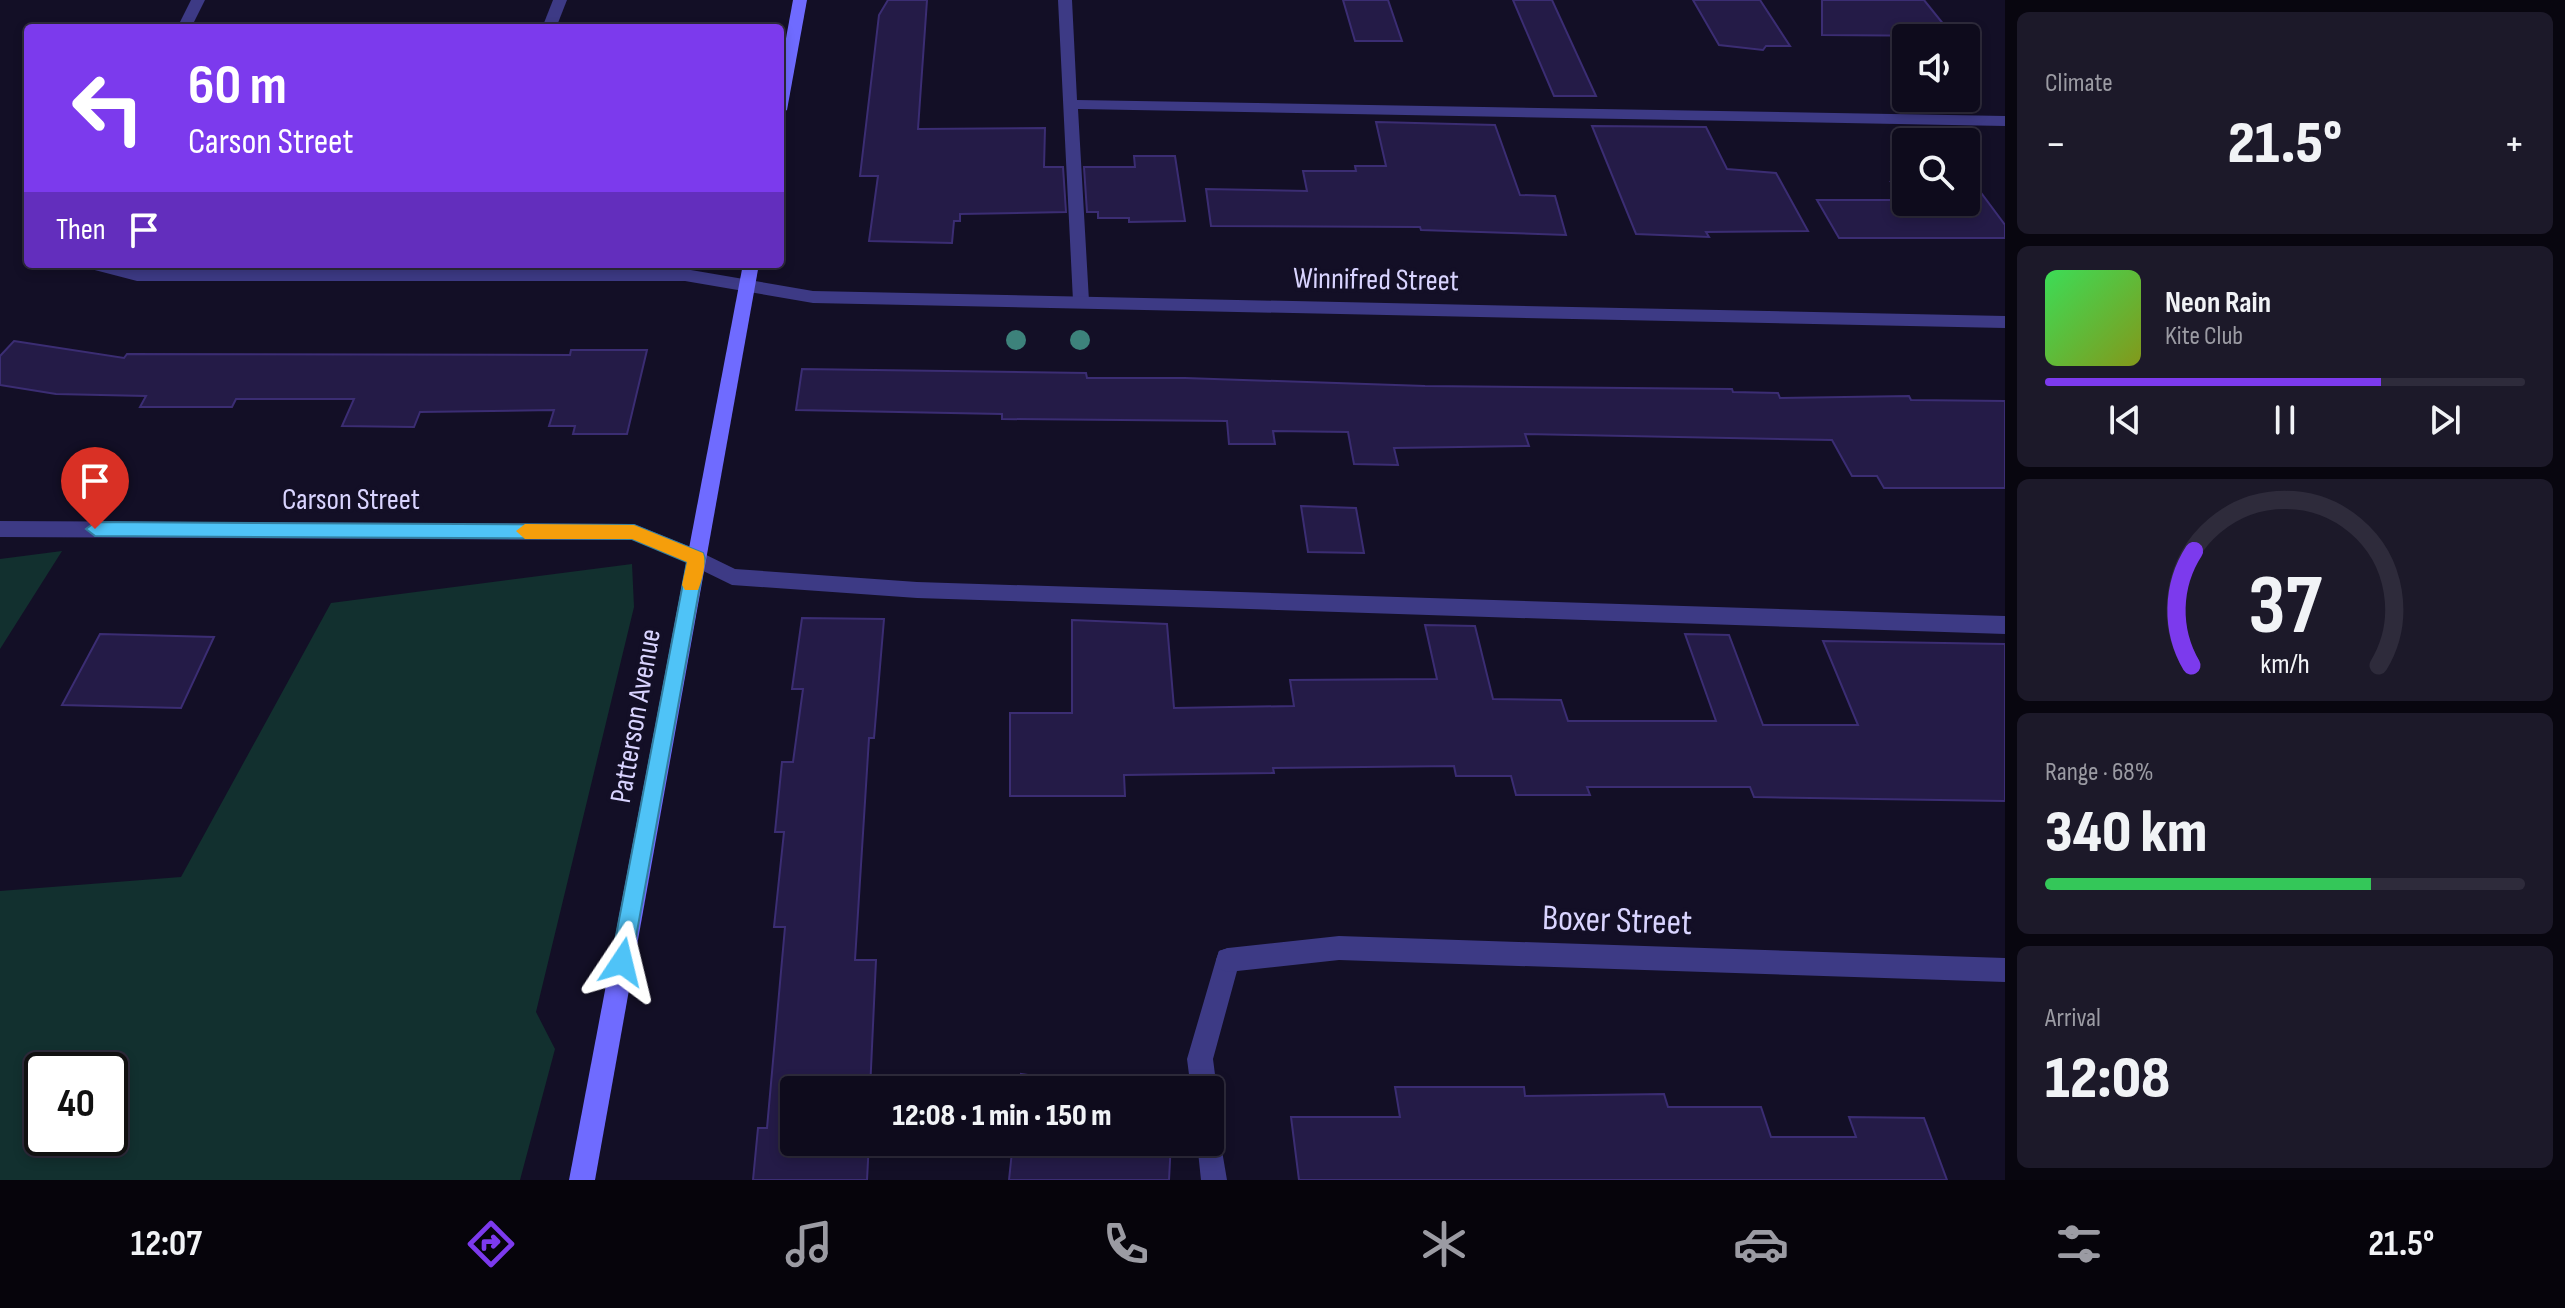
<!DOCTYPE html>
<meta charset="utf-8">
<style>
body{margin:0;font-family:"Sofia Sans Condensed",sans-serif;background:#1c1929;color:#f1f3f6;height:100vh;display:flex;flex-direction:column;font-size:30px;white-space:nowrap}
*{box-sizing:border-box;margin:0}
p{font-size:26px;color:#9b9ba3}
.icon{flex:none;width:44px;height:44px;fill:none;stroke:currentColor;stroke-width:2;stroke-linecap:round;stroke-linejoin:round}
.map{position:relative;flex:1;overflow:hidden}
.panel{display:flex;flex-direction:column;gap:12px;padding:12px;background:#08060f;width:560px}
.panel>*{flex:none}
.top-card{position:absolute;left:24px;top:24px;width:760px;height:244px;border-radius:8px;box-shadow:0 4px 12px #0003,0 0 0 2px #2e2b3b;background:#7c3aed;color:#fff;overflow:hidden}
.buttons{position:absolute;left:1892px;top:24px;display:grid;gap:16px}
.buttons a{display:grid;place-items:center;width:88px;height:88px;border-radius:8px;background:#0e0b1c;box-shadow:0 4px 12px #0003,0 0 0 2px #2e2b3b;font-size:40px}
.speed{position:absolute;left:24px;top:1052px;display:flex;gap:16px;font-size:40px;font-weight:700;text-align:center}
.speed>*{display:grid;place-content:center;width:104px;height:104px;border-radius:50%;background:#0e0b1c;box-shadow:0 4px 12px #0003,0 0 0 2px #2e2b3b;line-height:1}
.speed .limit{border:4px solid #111;border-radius:12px;background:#fff;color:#111}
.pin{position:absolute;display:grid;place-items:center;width:68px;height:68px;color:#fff;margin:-82px -34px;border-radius:50% 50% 50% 0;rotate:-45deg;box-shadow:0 0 8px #0007}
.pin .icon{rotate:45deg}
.me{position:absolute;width:88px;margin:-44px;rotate:10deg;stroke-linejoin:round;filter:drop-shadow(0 0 6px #0008)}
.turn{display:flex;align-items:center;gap:28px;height:168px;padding:0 32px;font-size:36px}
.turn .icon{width:104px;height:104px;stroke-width:2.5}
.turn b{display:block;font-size:56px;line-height:68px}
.then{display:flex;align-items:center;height:76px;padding:0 32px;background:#0003;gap:16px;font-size:30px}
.big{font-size:60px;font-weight:800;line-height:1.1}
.panel .card{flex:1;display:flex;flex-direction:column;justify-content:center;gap:12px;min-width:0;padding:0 28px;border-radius:12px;background:#1c1929}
.panel .dial{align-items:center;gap:0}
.dial svg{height:208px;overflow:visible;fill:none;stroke:#2e2b3b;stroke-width:7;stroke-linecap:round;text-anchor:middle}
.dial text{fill:#f1f3f6;stroke:none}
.song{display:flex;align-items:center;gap:24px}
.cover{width:96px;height:96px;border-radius:12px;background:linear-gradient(135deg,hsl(130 70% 55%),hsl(70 70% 35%))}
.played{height:8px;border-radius:4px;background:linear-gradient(90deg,#7c3aed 70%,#2e2b3b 70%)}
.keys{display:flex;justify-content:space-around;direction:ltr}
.heat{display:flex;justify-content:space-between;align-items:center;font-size:44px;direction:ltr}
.charge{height:12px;border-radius:6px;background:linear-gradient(90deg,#34c759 68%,#2e2b3b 0)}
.trip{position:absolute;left:780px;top:1076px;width:444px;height:80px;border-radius:8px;background:#0e0b1c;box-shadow:0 4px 12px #0003,0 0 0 2px #2e2b3b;font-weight:800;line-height:80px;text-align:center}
.tabs{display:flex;height:128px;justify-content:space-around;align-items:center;background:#06040b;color:#9b9ba3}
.tabs .icon{width:56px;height:56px}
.tabs .selected{color:#7c3aed}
.tabs b{font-size:36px;color:#f1f3f6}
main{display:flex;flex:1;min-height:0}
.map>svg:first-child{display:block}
.green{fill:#12302f;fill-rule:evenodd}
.building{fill:#241b47;stroke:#3b2d73;stroke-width:2}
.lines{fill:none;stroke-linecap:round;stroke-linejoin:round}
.lane{fill:#3d3a85;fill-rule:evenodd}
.street{fill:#3d3a85;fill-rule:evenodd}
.secondary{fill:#6f6bff;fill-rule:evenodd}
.tree{fill:#3d827b}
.route{fill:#4fc3f7;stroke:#337fa1;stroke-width:2}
.slow{fill:#f59e0b}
.labels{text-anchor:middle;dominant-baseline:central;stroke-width:8;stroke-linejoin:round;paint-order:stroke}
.street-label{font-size:30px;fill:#d9d4ff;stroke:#130f26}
.near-street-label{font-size:36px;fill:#d9d4ff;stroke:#130f26}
</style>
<main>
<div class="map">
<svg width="2005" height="1180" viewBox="0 0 2005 1180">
<rect width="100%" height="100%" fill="#130f26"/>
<g class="green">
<polygon points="62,551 0,649 0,559"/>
<path d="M632,564l2,43 -98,405 19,37 -35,131h-520v-289l181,-14 150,-274zM42,1070h68v68h-68z"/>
</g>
<g class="building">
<polygon points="888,0 927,0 918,129 1045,128 1044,167 1063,167 1066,212 960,214 960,221 954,221 952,243 869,241 878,176 860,176 879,15"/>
<polygon points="1343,0 1388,0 1402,41 1355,41"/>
<polygon points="1513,0 1552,0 1596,96 1554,96"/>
<polygon points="1693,0 1760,0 1790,46 1766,46 1763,50 1719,45"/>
<polygon points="1822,0 1924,0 1953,36 1822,35"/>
<polygon points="1376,122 1495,125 1520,195 1555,196 1566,235 1421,230 1420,227 1211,226 1206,189 1307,191 1303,171 1356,171 1355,166 1386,166"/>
<polygon points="1592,126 1706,127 1727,169 1776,173 1808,231 1706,232 1709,237 1636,234"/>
<polygon points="1134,156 1175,156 1185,221 1129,222 1129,218 1098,218 1098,212 1087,212 1084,167 1135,167"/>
<polygon points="1891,182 1906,182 1906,202 1966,202 1966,182 1973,182 2005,225 2005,238 1839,238 1817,200 1904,200"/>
<polygon points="14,341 124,358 127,354 570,355 571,350 647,350 627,434 573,434 575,426 549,426 554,410 420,412 414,427 342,426 354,399 236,399 232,407 140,407 146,396 56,394 0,385 0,356"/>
<polygon points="802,369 1086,373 1087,378 1185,378 1425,386 1732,389 1733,392 1778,393 1780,398 1909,396 1911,400 2005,401 2005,488 1884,488 1877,476 1852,476 1832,440 1525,434 1529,446 1394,448 1398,465 1354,464 1348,432 1273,431 1275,444 1229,444 1227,421 1002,419 1002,414 796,410"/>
<polygon points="1301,506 1356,508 1364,553 1308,552"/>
<polygon points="802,618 884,619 874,738 869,738 855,960 876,960 870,1090 794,1090 794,1142 869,1142 867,1180 753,1180 758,1128 767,1128 785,927 774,927 784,832 775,832 782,762 793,762 803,689 792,689"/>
<polygon points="1072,620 1167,624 1174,708 1294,706 1290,680 1437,679 1425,625 1475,626 1493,699 1561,700 1568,721 1716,721 1685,634 1729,635 1763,725 1858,725 1823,641 2005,644 2005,801 1754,797 1750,787 1587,787 1590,795 1516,795 1511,776 1456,776 1454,766 1273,768 1274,773 1124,775 1125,796 1010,796 1010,713 1072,713"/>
<polygon points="100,634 214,637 181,708 62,705"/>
<polygon points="1021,1074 1113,1087 1113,1090 1020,1090"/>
<polygon points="1395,1087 1524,1087 1525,1096 1664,1094 1668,1107 1761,1107 1771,1137 1856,1137 1849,1117 1924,1118 1947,1180 1299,1180 1291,1117 1400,1117"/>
<polygon points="1013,1142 1171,1142 1169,1180 1009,1180"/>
</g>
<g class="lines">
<g class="lane">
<polygon points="553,0 567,0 556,28 542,28"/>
<polygon points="1058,0 1072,0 1077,100 2005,116 2005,126 1078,109 1089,301 1081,307 1073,301"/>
<polygon points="696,550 735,569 917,582 2005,616 2005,634 917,598 732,585 689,564 686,558 689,552"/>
<polygon points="1228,948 1237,951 1240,960 1213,1059 1217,1090 1210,1100 1210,1090 1191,1090 1187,1059 1216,960 1219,951"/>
<polygon points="1210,1129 1219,1133 1227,1180 1201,1180 1197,1142 1210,1142"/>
</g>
<g class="street">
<polygon points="191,0 205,0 191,28 177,28"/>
<polygon points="85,264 116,264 137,269 685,269 813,291 2005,316 2005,328 813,303 685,281 137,281 87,268"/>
<polygon points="0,521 634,524 703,552 706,558 703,564 696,566 633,540 0,537"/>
<polygon points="1339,936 2005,958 2005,982 1339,960 1228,972 1219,969 1216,960 1219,951 1228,948"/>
</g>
<g class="secondary">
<polygon points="793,0 807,0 787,110 780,114 780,71"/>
<polygon points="743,264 759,264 595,1180 569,1180"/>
</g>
</g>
<g class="tree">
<circle cx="1016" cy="340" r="10"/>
<circle cx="1080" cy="340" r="10"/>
</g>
<polygon class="route" points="95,522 634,525 703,553 705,558 630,970 622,973 614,970 611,962 687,562 632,539 95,536 86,529"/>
<path class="slow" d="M525,524l109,1 69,28c4,9 -1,28 -5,37h-13l-3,-5 5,-23 -55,-23h-107l-9,-8z"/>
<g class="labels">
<g class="street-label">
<text transform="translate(1376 280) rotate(1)">Winnifred Street</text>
<text x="351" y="500">Carson Street</text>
<text transform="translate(636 716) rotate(-80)">Patterson Avenue</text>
</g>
<g class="near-street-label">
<text transform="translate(1617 921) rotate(2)">Boxer Street</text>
</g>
</g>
</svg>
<div class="buttons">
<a><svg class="icon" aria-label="sound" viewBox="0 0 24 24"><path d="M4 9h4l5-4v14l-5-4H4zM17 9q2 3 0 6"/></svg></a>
<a><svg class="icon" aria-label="search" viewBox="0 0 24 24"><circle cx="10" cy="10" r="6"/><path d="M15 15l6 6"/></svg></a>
</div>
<div class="speed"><div class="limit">40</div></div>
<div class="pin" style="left:95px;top:529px;background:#d93025"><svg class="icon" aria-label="arrive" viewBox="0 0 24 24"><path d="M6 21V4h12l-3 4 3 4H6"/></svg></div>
<svg class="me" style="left:622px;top:962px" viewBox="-20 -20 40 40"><path d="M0-17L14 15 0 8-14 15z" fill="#4fc3f7" stroke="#fff" stroke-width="4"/></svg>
<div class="trip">12:08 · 1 min · 150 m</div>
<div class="top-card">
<div class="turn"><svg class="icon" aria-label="left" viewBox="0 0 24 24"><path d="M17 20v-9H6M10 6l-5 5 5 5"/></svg><div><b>60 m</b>Carson Street</div></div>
<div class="then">Then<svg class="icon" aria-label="arrive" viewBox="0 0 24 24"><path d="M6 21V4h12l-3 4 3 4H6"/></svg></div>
</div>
</div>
<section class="panel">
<div class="card"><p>Climate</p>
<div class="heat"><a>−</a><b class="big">21.5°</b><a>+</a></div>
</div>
<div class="card">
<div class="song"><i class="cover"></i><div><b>Neon Rain</b><p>Kite Club</p></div></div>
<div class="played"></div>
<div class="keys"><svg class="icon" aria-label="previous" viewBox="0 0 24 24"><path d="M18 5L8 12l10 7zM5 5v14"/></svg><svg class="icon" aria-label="pause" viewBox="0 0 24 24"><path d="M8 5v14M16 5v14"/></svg><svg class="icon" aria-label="next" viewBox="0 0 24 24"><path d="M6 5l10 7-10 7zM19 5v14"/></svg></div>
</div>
<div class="card dial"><svg viewBox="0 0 100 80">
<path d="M14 69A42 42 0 1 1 86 69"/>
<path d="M14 69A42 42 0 0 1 15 25" stroke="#7c3aed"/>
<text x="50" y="56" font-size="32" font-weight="700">37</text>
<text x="50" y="72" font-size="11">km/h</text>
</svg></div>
<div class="card"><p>Range · 68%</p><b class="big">340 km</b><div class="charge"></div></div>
<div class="card"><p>Arrival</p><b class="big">12:08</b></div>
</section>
</main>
<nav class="tabs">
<b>12:07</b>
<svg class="icon selected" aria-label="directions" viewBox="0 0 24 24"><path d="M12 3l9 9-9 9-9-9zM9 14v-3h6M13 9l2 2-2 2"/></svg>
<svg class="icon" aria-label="music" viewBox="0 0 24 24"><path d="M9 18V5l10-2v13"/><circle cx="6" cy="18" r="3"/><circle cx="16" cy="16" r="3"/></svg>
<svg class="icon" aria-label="phone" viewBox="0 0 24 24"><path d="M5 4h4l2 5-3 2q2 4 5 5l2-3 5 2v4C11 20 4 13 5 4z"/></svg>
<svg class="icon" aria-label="climate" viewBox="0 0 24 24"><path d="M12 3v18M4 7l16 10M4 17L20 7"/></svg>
<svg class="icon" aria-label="car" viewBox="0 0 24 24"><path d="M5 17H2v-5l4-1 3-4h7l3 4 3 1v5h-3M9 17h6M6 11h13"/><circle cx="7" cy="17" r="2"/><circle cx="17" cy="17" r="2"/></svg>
<svg class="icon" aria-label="filters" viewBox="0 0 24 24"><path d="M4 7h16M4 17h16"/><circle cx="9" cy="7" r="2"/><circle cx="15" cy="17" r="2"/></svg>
<b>21.5°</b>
</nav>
